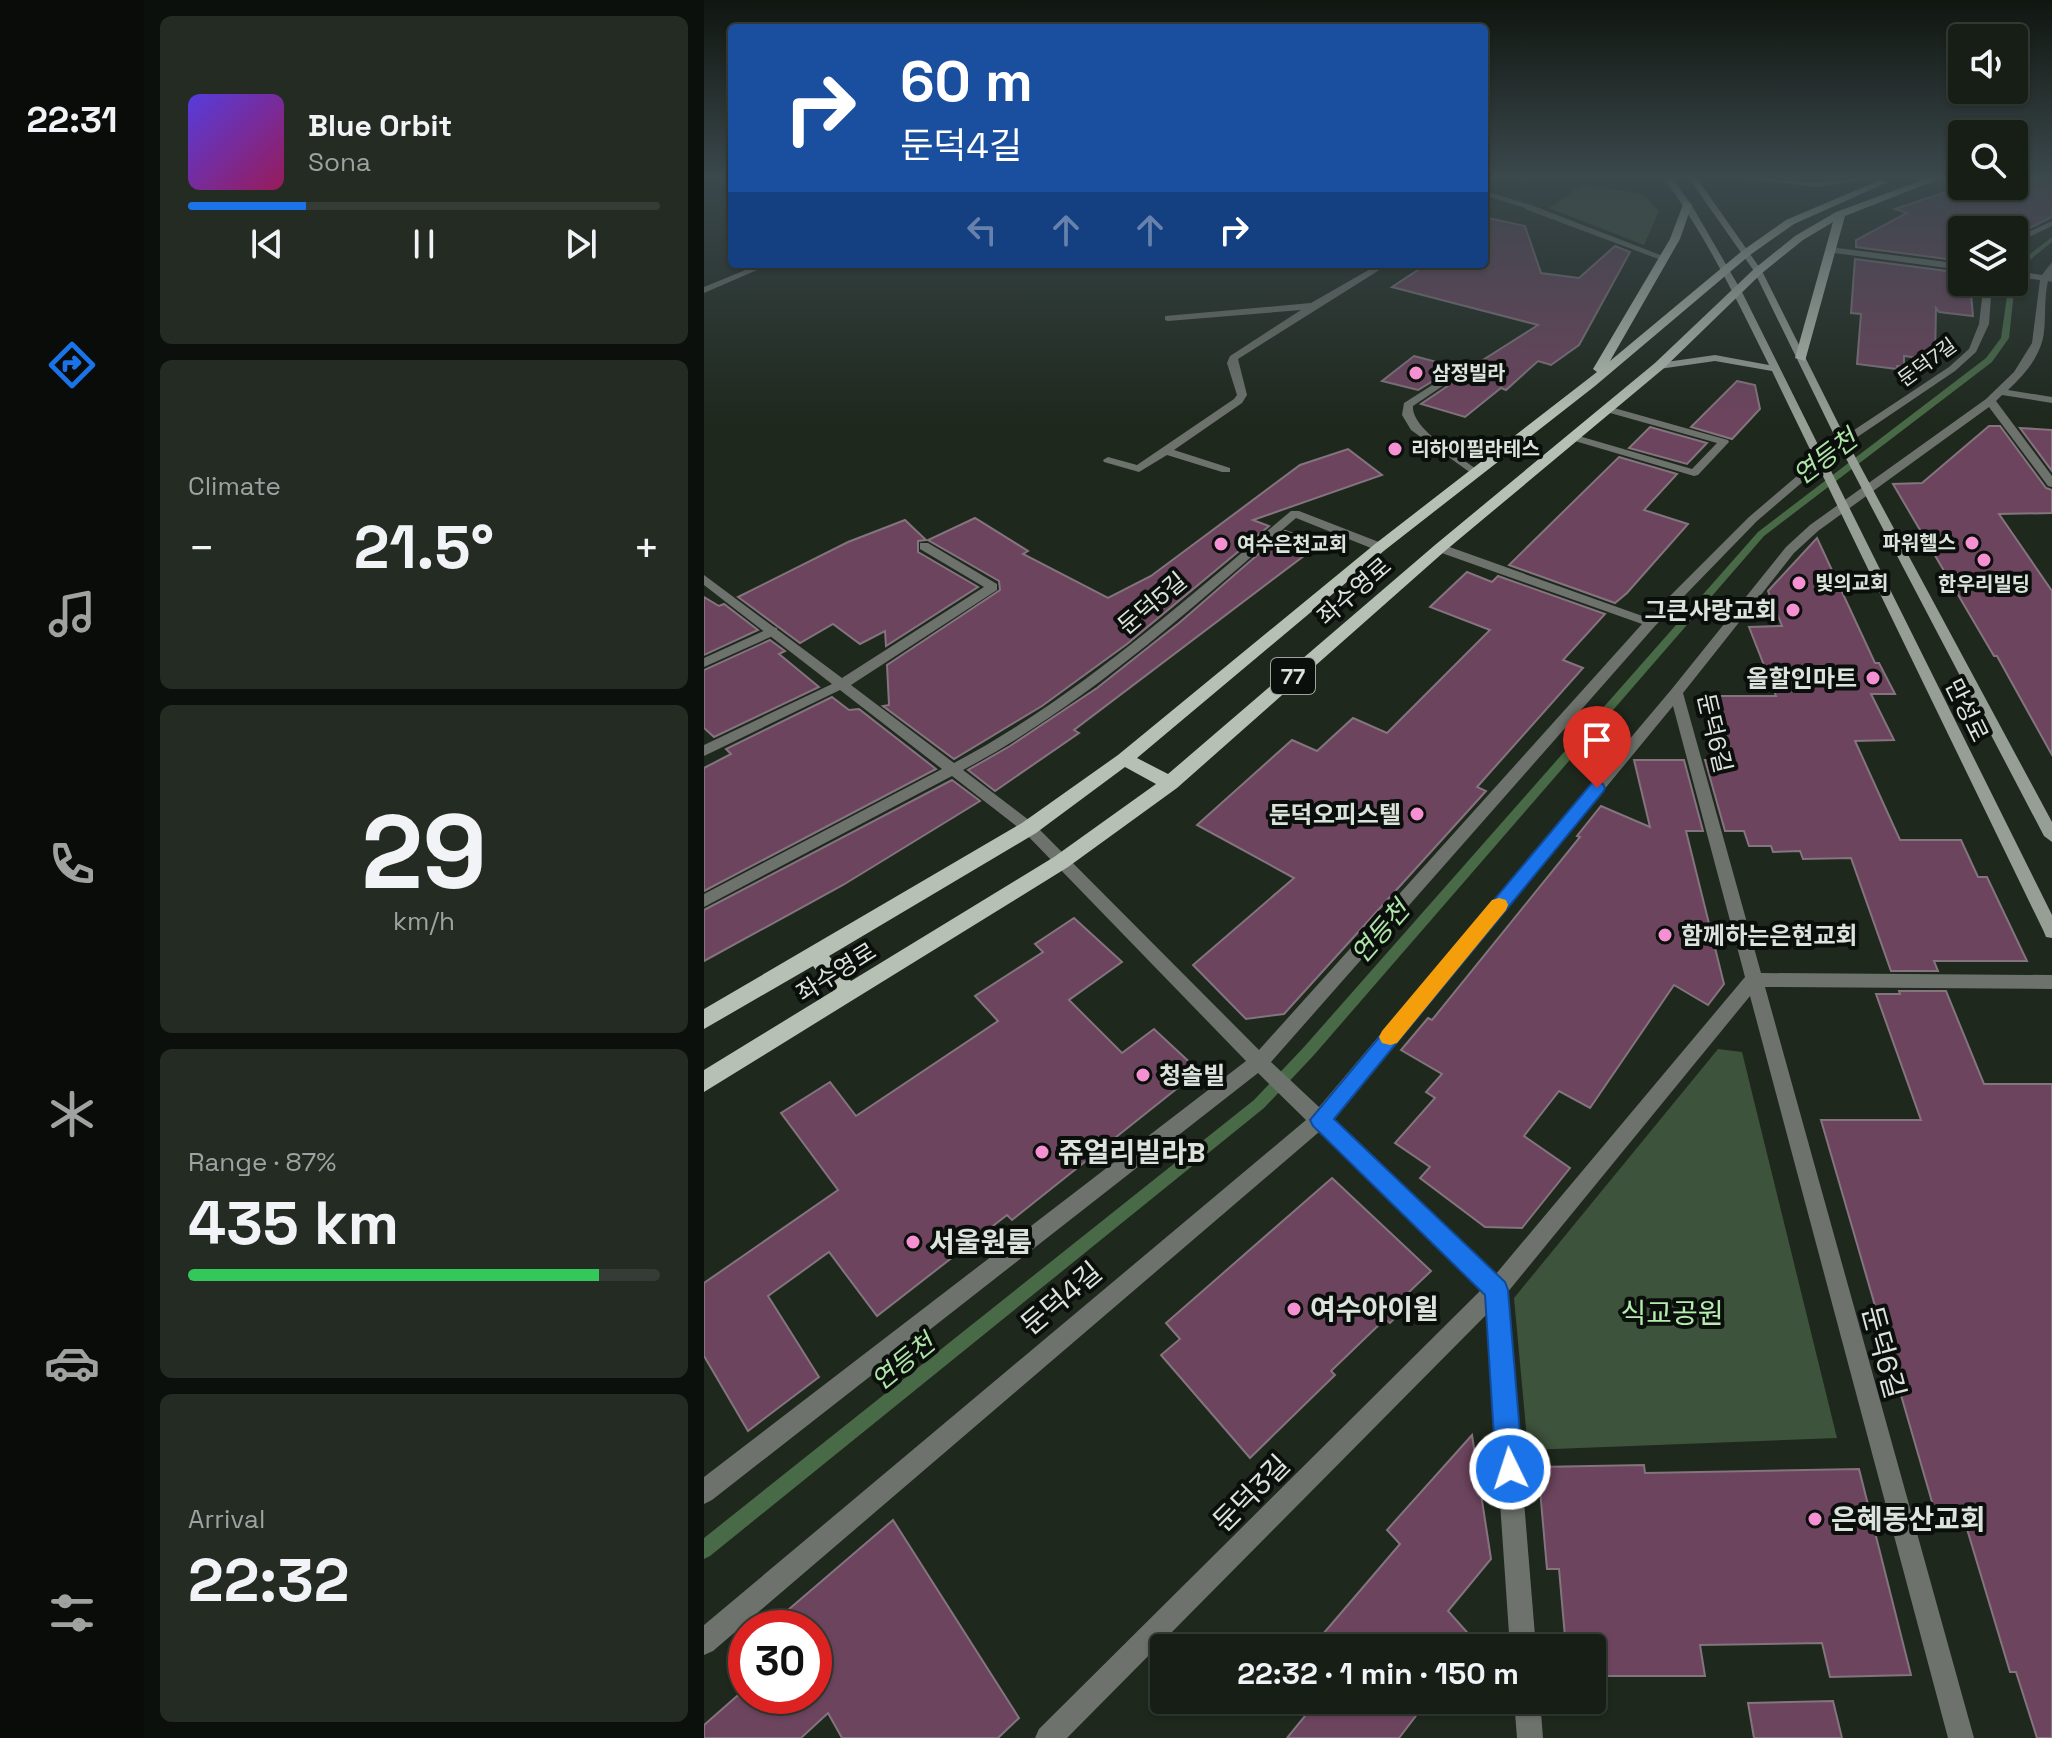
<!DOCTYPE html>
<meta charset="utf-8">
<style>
body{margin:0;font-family:"Space Grotesk","Noto Sans KR",sans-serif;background:#232b23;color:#f1f3f6;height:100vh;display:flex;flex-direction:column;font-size:30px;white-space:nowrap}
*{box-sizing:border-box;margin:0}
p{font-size:26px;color:#9ea2a1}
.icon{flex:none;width:44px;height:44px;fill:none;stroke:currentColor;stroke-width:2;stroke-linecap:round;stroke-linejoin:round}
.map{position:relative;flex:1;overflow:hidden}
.panel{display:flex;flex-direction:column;gap:16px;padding:16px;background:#0c100c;width:560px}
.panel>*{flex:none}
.banner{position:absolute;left:24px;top:24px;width:760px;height:244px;border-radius:8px;box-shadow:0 2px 6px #0004,0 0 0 2px #353c35;background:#1a4fa0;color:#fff;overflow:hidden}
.controls{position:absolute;left:1244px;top:24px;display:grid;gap:16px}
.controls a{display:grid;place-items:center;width:80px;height:80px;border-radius:8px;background:#161e16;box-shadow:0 2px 6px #0004,0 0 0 2px #353c35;font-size:40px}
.speed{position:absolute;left:24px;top:1610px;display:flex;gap:16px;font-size:40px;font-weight:700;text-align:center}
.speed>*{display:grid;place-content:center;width:104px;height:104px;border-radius:50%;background:#161e16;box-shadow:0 2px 6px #0004,0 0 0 2px #353c35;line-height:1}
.speed .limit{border:12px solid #d22;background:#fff;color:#111}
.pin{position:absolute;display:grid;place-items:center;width:68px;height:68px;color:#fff;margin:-82px -34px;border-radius:50% 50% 50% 0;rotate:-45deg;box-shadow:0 0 8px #0007}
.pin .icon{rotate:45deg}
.me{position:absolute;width:88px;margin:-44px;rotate:356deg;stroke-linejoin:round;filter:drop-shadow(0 0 6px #0008)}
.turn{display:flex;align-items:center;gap:28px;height:168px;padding:0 40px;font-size:36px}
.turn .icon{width:104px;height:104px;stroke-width:2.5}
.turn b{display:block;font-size:56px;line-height:68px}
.lanes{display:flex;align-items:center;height:76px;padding:0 40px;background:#0003;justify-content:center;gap:40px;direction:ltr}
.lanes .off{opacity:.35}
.big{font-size:60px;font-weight:700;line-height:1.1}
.panel .widget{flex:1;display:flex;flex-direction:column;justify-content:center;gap:12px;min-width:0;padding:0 28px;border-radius:12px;background:#232b23}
.panel .dial{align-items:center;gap:0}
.dial b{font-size:104px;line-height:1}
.song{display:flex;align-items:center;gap:24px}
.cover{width:96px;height:96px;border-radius:12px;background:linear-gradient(135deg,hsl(250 70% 55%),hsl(330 70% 35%))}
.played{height:8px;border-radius:4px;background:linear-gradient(90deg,#1a73e8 25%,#353c35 25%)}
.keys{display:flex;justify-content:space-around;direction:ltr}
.heat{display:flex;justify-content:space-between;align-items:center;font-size:44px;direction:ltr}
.charge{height:12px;border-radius:6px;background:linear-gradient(90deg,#34c759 87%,#353c35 0)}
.trip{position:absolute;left:446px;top:1634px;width:456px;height:80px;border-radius:8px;background:#161e16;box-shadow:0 2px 6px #0004,0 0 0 2px #353c35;font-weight:700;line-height:80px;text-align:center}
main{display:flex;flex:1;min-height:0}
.dock{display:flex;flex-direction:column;width:144px;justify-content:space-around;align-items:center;background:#090c09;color:#9ea2a1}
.dock .icon{width:56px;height:56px}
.dock .on{color:#1a73e8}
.dock b{font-size:36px;color:#f1f3f6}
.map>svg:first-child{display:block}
.green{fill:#3d533b}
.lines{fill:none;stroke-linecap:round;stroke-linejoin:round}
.stream{fill:#496a46;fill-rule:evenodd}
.building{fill:#6d445e;stroke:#83747d;stroke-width:2}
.lane{fill:#6d726c;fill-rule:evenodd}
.street{fill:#6d726c;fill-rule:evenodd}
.secondary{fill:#969e95;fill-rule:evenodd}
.primary{fill:#b6c0b4;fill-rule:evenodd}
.route{fill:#1a73e8;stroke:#114b97;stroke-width:2}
.slow{fill:#f59e0b}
.poi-dot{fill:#f591d2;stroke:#0b0f0b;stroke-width:3}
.labels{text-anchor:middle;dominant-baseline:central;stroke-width:8;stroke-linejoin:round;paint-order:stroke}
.far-street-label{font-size:20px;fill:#dce3dc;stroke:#0b0f0b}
.far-poi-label{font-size:20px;font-weight:bold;fill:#dce3dc;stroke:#0b0f0b;text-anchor:start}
.shield{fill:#0b0f0b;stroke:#9da39d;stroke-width:2}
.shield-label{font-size:22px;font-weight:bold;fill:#dce3dc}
.street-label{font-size:24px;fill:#dce3dc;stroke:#0b0f0b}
.poi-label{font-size:24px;font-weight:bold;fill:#dce3dc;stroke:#0b0f0b;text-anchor:end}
.water-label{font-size:26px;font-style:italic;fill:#afe5a9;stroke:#0b0f0b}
.near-poi-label{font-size:28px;font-weight:bold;fill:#dce3dc;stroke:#0b0f0b;text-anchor:start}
.near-street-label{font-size:28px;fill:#dce3dc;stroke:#0b0f0b}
.near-park-label{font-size:28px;fill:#b6ecb0;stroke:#0b0f0b}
</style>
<main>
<nav class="dock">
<b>22:31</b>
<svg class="icon on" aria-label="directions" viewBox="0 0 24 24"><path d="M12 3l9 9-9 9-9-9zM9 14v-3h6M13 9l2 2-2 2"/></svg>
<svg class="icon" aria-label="music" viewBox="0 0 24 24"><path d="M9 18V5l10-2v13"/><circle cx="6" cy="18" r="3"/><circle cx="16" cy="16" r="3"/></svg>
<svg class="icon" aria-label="phone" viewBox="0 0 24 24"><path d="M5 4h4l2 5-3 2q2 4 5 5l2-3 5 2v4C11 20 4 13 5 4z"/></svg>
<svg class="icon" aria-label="climate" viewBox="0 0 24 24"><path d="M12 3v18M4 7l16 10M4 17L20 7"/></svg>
<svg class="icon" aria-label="car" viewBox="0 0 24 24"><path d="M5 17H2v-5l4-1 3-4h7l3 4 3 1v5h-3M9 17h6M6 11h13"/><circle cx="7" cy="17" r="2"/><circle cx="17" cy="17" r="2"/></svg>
<svg class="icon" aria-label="filters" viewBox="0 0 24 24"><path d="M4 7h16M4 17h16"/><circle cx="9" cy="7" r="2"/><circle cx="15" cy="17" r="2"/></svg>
</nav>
<section class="panel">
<div class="widget">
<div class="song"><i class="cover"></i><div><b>Blue Orbit</b><p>Sona</p></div></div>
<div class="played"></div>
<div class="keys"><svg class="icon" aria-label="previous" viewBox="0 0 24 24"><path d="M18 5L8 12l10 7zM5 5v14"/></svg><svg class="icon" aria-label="pause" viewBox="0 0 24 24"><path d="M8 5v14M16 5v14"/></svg><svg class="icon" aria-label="next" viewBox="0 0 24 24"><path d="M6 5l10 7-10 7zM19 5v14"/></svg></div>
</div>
<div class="widget"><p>Climate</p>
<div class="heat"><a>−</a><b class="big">21.5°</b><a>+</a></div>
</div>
<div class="widget dial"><b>29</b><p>km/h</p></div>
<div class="widget"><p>Range · 87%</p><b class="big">435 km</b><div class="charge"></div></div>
<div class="widget"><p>Arrival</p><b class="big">22:32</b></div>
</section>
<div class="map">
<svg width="1348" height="1738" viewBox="0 0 1348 1738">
<rect width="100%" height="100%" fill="#1e281d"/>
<g class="green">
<polygon points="879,184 939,194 955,211 940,245 845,208"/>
<polygon points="1014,1049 1038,1052 1133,1438 824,1450 810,1298"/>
</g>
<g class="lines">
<g class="stream">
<polygon points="1348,237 1348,242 1318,266 1313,277 1310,279 1310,269 1313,264"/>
<polygon points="1310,281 1311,282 1305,338 1288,362 1060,536 610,1055 560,1108 6,1556 0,1559 0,1538 550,1100 600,1047 1054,532 1282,358 1297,338 1305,282"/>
</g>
</g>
<g class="building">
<polygon points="1310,177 1348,177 1348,217 1310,236 1310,230 1258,230 1258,261 1152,247 1152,240 1203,213 1191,209 1260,186 1310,186"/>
<polygon points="780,217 821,226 837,273 875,278 911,246 926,252 875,345 847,365 834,361 802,390 797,388 761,417 717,404 757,377 756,368 763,370 834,325 688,287 723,264 780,264"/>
<polygon points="1151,259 1258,273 1258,282 1266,282 1269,316 1235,312 1232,308 1231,360 1200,356 1200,366 1193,366 1193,369 1153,364 1157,314 1147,313"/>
<polygon points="710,356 752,367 714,390 678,381"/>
<polygon points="1033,381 1051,385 1056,409 1028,439 987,427"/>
<polygon points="1285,426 1296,426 1342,488 1348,490 1348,513 1295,514 1348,591 1348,755 1293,656 1290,656 1189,484 1218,483"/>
<polygon points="946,427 1003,443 983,464 925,448"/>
<polygon points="1316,428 1348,430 1348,471"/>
<polygon points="644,449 678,475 549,520 565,526 423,644 338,706 250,759 179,706 185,705 183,665 296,590 295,581 224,540 271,518 324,551 319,554 404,598 447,576 596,465"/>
<polygon points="915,457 973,474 940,510 984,524 923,593 911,603 805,565"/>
<polygon points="201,520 222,540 214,541 214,552 274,587 182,646 181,631 156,644 129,624 96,643 34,597 144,542"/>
<polygon points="581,531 617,543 370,730 375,733 291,791 264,770 306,746 393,688 475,623"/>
<polygon points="1113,538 1171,663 1175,663 1191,694 1167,694 1190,740 1151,741 1196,840 1257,840 1274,877 1283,877 1323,961 1230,961 1234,971 1187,971 1147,858 1099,859 1096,851 1069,852 1067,846 1045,846 1040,831 1021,831 1001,760 1028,760 1008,696 1072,696 1045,627 1078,626 1064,591"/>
<polygon points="763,572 788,582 794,576 901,614 859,660 879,668 773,787 782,791 580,1014 542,1019 489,965 590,878 493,825 588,740 613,751 649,718 683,733 786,630 726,607"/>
<polygon points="0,597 15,606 20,604 54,630 0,655"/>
<polygon points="66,640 81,651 75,654 115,687 10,737 0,728 0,670"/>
<polygon points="128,697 145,710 155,709 232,769 0,891 0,768 27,754 22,749"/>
<polygon points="930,760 980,760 999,831 982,831 1020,984 1004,1005 970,985 886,1108 855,1091 820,1136 866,1168 818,1228 781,1227 716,1178 726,1167 691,1143 731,1098 722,1092 738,1074 697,1050 724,1018 728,1020 876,837 873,836 897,806 946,827"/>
<polygon points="248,780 276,801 139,885 0,961 0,910"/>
<polygon points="370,918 418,962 365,1000 418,1053 450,1029 495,1071 308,1220 303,1215 173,1316 125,1252 64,1296 115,1377 44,1431 0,1356 0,1283 134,1190 77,1113 126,1082 152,1116 294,1021 271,996 339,952 331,944"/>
<polygon points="1195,991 1242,991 1280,1084 1348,1084 1348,1738 1333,1738 1312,1672 1306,1672 1260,1519 1233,1519 1117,1120 1217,1120 1172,994 1196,994"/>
<polygon points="628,1178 727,1271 705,1292 711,1299 686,1323 681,1319 627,1371 631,1375 546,1458 457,1355 476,1339 462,1323"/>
<polygon points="768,1435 787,1559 744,1611 770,1640 764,1648 607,1648 696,1544 683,1530"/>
<polygon points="940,1465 941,1473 1155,1469 1207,1675 1126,1677 1118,1643 996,1645 1001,1676 888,1676 888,1648 862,1648 855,1569 843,1569 834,1467"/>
<polygon points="189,1520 315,1718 294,1738 138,1738 124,1713 97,1738 0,1738 0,1725 33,1696 110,1696 110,1628 63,1628"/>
<polygon points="614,1700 724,1700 695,1738 583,1738"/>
<polygon points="1129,1701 1138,1738 1050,1738 1044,1703"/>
</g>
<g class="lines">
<g class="lane">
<polygon points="780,191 827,205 828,207 824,209 780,195"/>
<polygon points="56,264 67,264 0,293 0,287"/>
<polygon points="675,264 685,264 534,359 543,395 538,403 470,450 526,468 526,472 518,472 463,455 435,472 400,462 399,460 404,457 433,465 530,399 533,395 523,363 526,356 597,310 464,321 461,320 461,316 607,303"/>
<polygon points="903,406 1024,440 1025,442 994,475 990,476 864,439 864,435 868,434 988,469 1013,443 899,411 899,407"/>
<polygon points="68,627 73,628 73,634 0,667 0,658"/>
</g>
<g class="street">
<polygon points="821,205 827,205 964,258 957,260 821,209"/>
<polygon points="1348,221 1348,226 1310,244 1310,239"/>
<polygon points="1126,247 1258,264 1258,270 1123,252 1122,250"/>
<path d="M1348,262v20l-4,-1c-4,17 -2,34 -4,51 -3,24 -19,42 -36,58l44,7v6l-50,-8 -6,6 56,75v11l-4,-1 -59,-79 -171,124 -24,22 -111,140 78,280 291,2v14l-287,-2 209,751h-26l-198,-742 -243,297 29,355h-26l-23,-334 -420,424h-32l4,-9 442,-439 -162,-158 -606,519 -9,4v-30l602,-505 -48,-47 -546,427 -8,4v-27l542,-416 -222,-229 -72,-56 -248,131v-13l238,-125 -102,-79 -136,66v-11l128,-61 -128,-99v-10l138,103 142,-91 -64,-38v-6h8l69,41v6l-146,95 103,78c124,-66 230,-162 337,-252h8l85,33v6h-8l-80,-32c-105,91 -209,186 -333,252l71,54 225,226 383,-426 -206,-73v-6h8l204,73 101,-101 90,-77 110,-73 20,-18 10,-25 5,-42h8l-3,42 -13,28 -21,19 -108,73 -90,77 -102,105 -384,436 48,45 352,-417 115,-143 24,-22 176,-126 28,-27 18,-29 8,-63 -26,-3v-6l28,4zM969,706l72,271 -250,298 -163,-155z"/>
<path d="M752,370l3,1v4l-46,31c-2,23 48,51 66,65v4l-4,1 -64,-46 -9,-15 2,-12z"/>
<polygon points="810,1700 836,1700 839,1738 813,1738"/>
</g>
<g class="secondary">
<path d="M959,177h8l20,27 51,88 310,623v23l-6,-1 -2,-5 -272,-561 -57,-10 -56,8 -5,-3 5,-3 56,-8 54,10c-32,-65 -63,-129 -106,-188z"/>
<polygon points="984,177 992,177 1058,271 1146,447 1348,822 1348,842 1340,836 1136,447 1050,271"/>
<polygon points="1031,177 1112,183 1175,177 1112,187"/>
</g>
<path class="primary" d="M1227,177h13l-99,39 -40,145 -10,-3 38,-136 -30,18 -41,33 -99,96 -218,182 -268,237 -109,79 -364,225v-22l129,-79 -20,-25 -109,63v-20l318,-186 96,-68 257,-211 222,-172 -4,-3 77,-130 14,-37 8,2 -12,35 -70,122 132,-110 44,-31 94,-40 8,2 -94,42 -44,31 -155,131 -210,164 -248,208 31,16 267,-229 220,-182 99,-94 41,-33 41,-24zM421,767l31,17 -102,73 -203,124 -22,-25 207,-123z"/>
</g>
<linearGradient id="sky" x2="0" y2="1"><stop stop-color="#101610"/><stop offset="0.42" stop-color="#3b484c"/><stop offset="1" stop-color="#3b484c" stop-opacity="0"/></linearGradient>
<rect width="1348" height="421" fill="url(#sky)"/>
<polygon class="route" points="893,782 899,784 901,788 899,792 630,1119 801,1282 804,1290 819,1469 815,1478 806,1482 796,1478 792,1469 781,1295 609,1126 606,1120 887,784"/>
<polygon class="slow" points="795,898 802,900 804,905 802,910 693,1043 686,1045 678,1043 675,1037 678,1031 788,900"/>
<g class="poi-dot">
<circle cx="712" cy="373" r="8"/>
<circle cx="691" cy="449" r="8"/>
<circle cx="1268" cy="543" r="8"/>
<circle cx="517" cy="544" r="8"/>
<circle cx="1280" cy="560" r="8"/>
<circle cx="1095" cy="583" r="8"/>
<circle cx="1089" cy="610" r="8"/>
<circle cx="1169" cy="678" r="8"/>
<circle cx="713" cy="814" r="8"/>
<circle cx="961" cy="935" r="8"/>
<circle cx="439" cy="1075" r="8"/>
<circle cx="338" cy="1152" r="8"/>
<circle cx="209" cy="1242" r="8"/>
<circle cx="590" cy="1309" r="8"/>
<circle cx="1111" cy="1519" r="8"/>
</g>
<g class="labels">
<g class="far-street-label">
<text transform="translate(1223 362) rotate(-36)">둔덕7길</text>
</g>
<g class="far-poi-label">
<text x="728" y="373">삼정빌라</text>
<text x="707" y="449">리하이필라테스</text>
<text x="1252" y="543" text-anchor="end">파워헬스</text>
<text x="533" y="544">여수은천교회</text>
<text x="1111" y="583">빛의교회</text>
<text x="1280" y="584" text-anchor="middle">한우리빌딩</text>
</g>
<rect class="shield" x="567" y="658" width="44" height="36" rx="6"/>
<g class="shield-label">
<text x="589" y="676">77</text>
</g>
<g class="street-label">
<text transform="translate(650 591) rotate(-41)">좌수영로</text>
<text transform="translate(448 603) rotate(-40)">둔덕5길</text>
<text transform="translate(1263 710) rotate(64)">만성로</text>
<text transform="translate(1011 733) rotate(77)">둔덕6길</text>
<text transform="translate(132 972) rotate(-32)">좌수영로</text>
</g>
<g class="poi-label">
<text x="1073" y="610">그큰사랑교회</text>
<text x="1153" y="678">올할인마트</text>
<text x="697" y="814">둔덕오피스텔</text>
<text x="977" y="935" text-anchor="start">함께하는은현교회</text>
<text x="455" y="1075" text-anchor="start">청솔빌</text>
</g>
<g class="water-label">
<text transform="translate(1121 457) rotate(-37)">연등천</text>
<text transform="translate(676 932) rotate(-49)">연등천</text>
<text transform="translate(199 1362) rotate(-39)">연등천</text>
</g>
<g class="near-poi-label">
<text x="354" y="1152">쥬얼리빌라B</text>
<text x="225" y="1242">서울원룸</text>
<text x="606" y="1309">여수아이윌</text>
<text x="1127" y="1519">은혜동산교회</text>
</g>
<g class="near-street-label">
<text transform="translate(357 1298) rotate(-40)">둔덕4길</text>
<text transform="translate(1180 1352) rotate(75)">둔덕6길</text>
<text transform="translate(547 1493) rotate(-45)">둔덕3길</text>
</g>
<g class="near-park-label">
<text x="968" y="1313">식교공원</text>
</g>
</g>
</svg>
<div class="controls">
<a><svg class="icon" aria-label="sound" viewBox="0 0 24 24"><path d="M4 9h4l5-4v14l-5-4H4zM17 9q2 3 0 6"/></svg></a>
<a><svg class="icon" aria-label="search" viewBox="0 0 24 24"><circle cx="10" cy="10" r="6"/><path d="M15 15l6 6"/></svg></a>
<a><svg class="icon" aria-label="layers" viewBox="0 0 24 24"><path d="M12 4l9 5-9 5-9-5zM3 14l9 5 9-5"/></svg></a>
</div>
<div class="speed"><div class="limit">30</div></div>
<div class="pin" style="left:893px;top:788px;background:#d93025"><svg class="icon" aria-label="arrive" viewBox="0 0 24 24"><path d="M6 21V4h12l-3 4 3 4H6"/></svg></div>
<svg class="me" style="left:806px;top:1469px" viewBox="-20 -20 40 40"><circle r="17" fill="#1a73e8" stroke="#fff" stroke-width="3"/><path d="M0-11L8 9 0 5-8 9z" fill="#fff"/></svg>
<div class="trip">22:32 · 1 min · 150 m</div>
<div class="banner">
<div class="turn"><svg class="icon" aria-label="right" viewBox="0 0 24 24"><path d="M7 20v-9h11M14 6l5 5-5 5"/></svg><div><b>60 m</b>둔덕4길</div></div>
<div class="lanes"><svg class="icon off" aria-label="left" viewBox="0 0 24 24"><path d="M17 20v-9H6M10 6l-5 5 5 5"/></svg><svg class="icon off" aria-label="ahead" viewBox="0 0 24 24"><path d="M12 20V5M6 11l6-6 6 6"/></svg><svg class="icon off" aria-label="ahead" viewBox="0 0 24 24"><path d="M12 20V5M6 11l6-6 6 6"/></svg><svg class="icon" aria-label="right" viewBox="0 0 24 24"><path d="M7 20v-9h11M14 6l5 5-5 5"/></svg></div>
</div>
</div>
</main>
